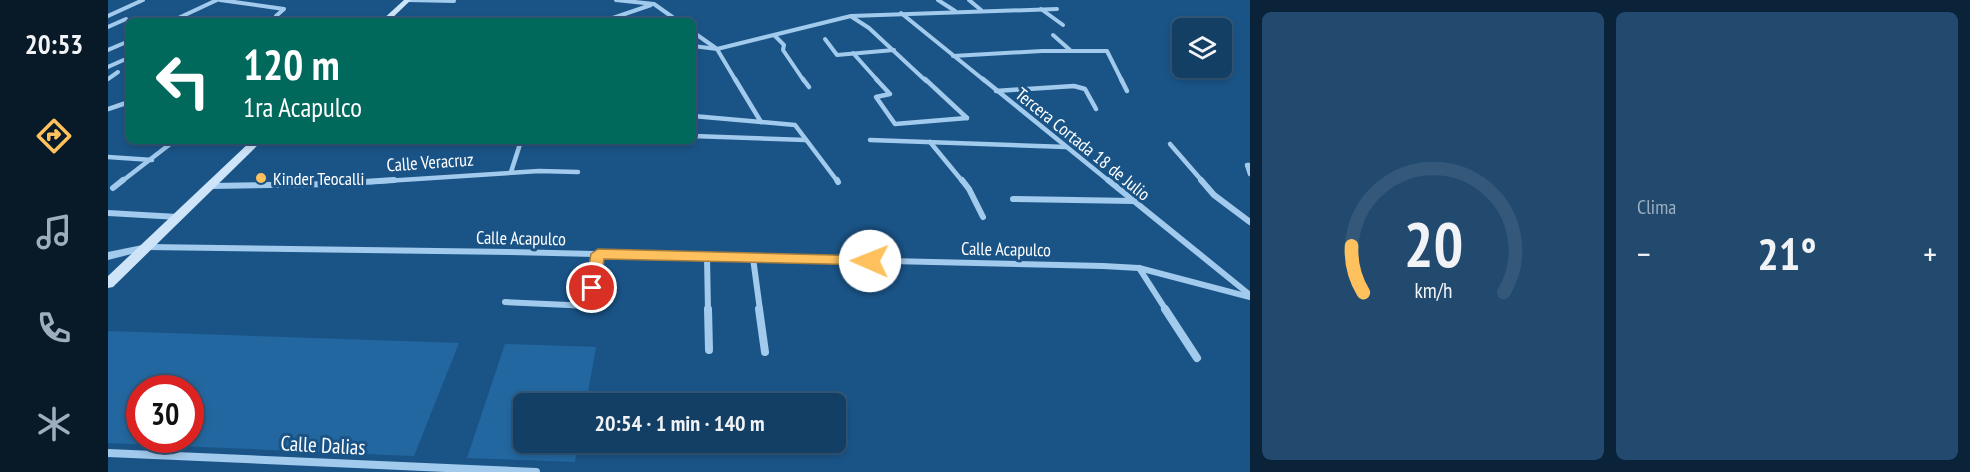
<!DOCTYPE html>
<html lang="es">
<meta charset="utf-8">
<style>
body{margin:0;font-family:"PT Sans Narrow",sans-serif;background:#214a6e;color:#f1f3f6;height:100vh;display:flex;flex-direction:column;font-size:22px;white-space:nowrap}
*{box-sizing:border-box;margin:0}
p{font-size:20px;color:#9dafbf}
.icon{flex:none;width:33px;height:33px;fill:none;stroke:currentColor;stroke-width:2;stroke-linecap:round;stroke-linejoin:round}
.map{position:relative;flex:1;overflow:hidden}
.side{display:flex;flex-direction:column;gap:12px;padding:12px;background:#0b2338;width:720px}
.side>*{flex:none}
.top-card{position:absolute;left:18px;top:18px;width:570px;height:126px;border-radius:9px;box-shadow:0 3px 9px #0003,0 0 0 2px #335879;background:#00695c;color:#fff;overflow:hidden}
.controls{position:absolute;left:1064px;top:18px;display:grid;gap:12px}
.controls a{display:grid;place-items:center;width:60px;height:60px;border-radius:9px;background:#143f65;box-shadow:0 3px 9px #0003,0 0 0 2px #335879;font-size:30px}
.speed{position:absolute;left:18px;top:375px;display:flex;gap:12px;font-size:30px;font-weight:700;text-align:center}
.speed>*{display:grid;place-content:center;width:78px;height:78px;border-radius:50%;background:#143f65;box-shadow:0 3px 9px #0003,0 0 0 2px #335879;line-height:1}
.speed .limit{border:9px solid #d22;background:#fff;color:#111}
.pin{position:absolute;display:grid;place-items:center;width:51px;height:51px;color:#fff;margin:-26px;border:3px solid #fff;border-radius:50%;box-shadow:0 2px 6px #0007}
.me{position:absolute;width:66px;margin:-33px;rotate:271deg;stroke-linejoin:round;filter:drop-shadow(0 0 4px #0008)}
.turn{display:flex;align-items:center;gap:21px;height:126px;padding:0 18px;font-size:27px}
.turn .icon{width:78px;height:78px;stroke-width:2.5}
.turn b{display:block;font-size:42px;line-height:51px}
.big{font-size:45px;font-weight:600;line-height:1.1}
.side .card{flex:1;display:flex;flex-direction:column;justify-content:center;gap:9px;min-width:0;padding:0 21px;border-radius:9px;background:#214a6e}
.side .dial{align-items:center;gap:0}
.dial svg{height:156px;overflow:visible;fill:none;stroke:#335879;stroke-width:7;stroke-linecap:round;text-anchor:middle}
.dial text{fill:#f1f3f6;stroke:none}
.heat{display:flex;justify-content:space-between;align-items:center;font-size:33px;direction:ltr}
.side .tiles{flex:1;display:grid;gap:12px;grid-template-columns:repeat(2,1fr)}
.trip{position:absolute;left:405px;top:393px;width:333px;height:60px;border-radius:9px;background:#143f65;box-shadow:0 3px 9px #0003,0 0 0 2px #335879;font-weight:600;line-height:60px;text-align:center}
main{display:flex;flex:1;min-height:0}
.tab-bar{display:flex;flex-direction:column;width:108px;justify-content:space-around;align-items:center;background:#081928;color:#9dafbf}
.tab-bar .icon{width:42px;height:42px}
.tab-bar .active{color:#fec15e}
.tab-bar b{font-size:27px;color:#f1f3f6}
.map>svg:first-child{display:block}
.green{fill:#2367a0;fill-rule:evenodd}
.lines{fill:none;stroke-linecap:round;stroke-linejoin:round}
.minor-far3{stroke:#a2caec;stroke-width:4}
.minor-far2{stroke:#a2caec;stroke-width:4.5}
.minor-far1{stroke:#a2caec;stroke-width:6}
.minor{stroke:#a2caec;stroke-width:8}
.tertiary{fill:#a2caec;fill-rule:evenodd}
.secondary{fill:#cee5f9;fill-rule:evenodd}
.route{fill:#fec15e;stroke:#a57d3d;stroke-width:1.5}
.poi-dot{fill:#fec15e;stroke:#1a5487;stroke-width:2}
.labels{text-anchor:middle;dominant-baseline:central;stroke-width:6;stroke-linejoin:round;paint-order:stroke}
.street-label{font-size:18px;fill:#fff;stroke:#1a5487}
.poi-label{font-size:18px;fill:#fff;stroke:#1a5487;text-anchor:start}
.near-street-label{font-size:21px;fill:#fff;stroke:#1a5487}
</style>
<main>
<nav class="tab-bar">
<b>20:53</b>
<svg class="icon active" aria-label="directions" viewBox="0 0 24 24"><path d="M12 3l9 9-9 9-9-9zM9 14v-3h6M13 9l2 2-2 2"/></svg>
<svg class="icon" aria-label="music" viewBox="0 0 24 24"><path d="M9 18V5l10-2v13"/><circle cx="6" cy="18" r="3"/><circle cx="16" cy="16" r="3"/></svg>
<svg class="icon" aria-label="phone" viewBox="0 0 24 24"><path d="M5 4h4l2 5-3 2q2 4 5 5l2-3 5 2v4C11 20 4 13 5 4z"/></svg>
<svg class="icon" aria-label="climate" viewBox="0 0 24 24"><path d="M12 3v18M4 7l16 10M4 17L20 7"/></svg>
</nav>
<div class="map">
<svg width="1142" height="472" viewBox="0 0 1142 472">
<rect width="100%" height="100%" fill="#1a5487"/>
<g class="green">
<path d="M0,331l351,12 -45,113 -306,-13zM32,388h50v52h-50z"/>
<polygon points="397,344 488,347 478,403 416,404 416,442 470,443 467,462 359,458"/>
</g>
<g class="lines">
<g class="minor-far3">
<polyline points="112,0 176,9 168,16"/>
<polyline points="300,0 346,1"/>
<polyline points="508,0 546,4 570,21"/>
<polyline points="830,0 847,11"/>
<polyline points="861,0 873,10"/>
<polyline points="933,9 955,25"/>
<polyline points="793,13 877,81"/>
<polyline points="0,16 35,0"/>
<polyline points="744,17 761,28 818,81"/>
<polyline points="68,19 80,21"/>
<polyline points="502,19 543,5"/>
<polyline points="64,21 109,0"/>
<polyline points="0,27 18,19"/>
<polyline points="585,32 609,49 628,81"/>
<polyline points="666,35 676,45 675,50 696,81"/>
<polyline points="945,35 962,50"/>
<polyline points="717,39 729,55 786,50"/>
<polyline points="585,46 609,49 743,16 949,9"/>
<polyline points="0,50 21,41"/>
<polyline points="745,53 770,81"/>
<polyline points="845,56 934,51 999,51 1014,81"/>
<polyline points="0,67 20,58"/>
<polyline points="0,79 10,72"/>
</g>
<g class="minor-far2">
<polyline points="627,79 653,122"/>
<polyline points="695,79 701,87"/>
<polyline points="768,79 782,94 768,97 787,124 859,118"/>
<polyline points="817,79 859,118"/>
<polyline points="875,79 1002,182"/>
<polyline points="1013,79 1019,91"/>
<polyline points="888,91 966,86 977,89 988,109"/>
<polyline points="0,109 21,102"/>
<polyline points="585,116 687,125 730,182"/>
<polyline points="585,136 698,140"/>
<polyline points="762,140 958,147"/>
<polyline points="822,142 855,182"/>
<polyline points="1062,144 1095,182"/>
<polyline points="0,157 44,160"/>
<polyline points="1142,165 1139,165 1142,174"/>
<polyline points="403,172 413,141"/>
<polyline points="13,182 66,141"/>
<polyline points="262,182 431,171 470,172"/>
</g>
<g class="minor-far1">
<polyline points="729,180 730,182"/>
<polyline points="854,180 861,189 875,217"/>
<polyline points="1000,180 1142,295"/>
<polyline points="1093,180 1106,195 1142,222"/>
<polyline points="103,186 226,184 286,180"/>
<polyline points="5,188 15,180"/>
<polyline points="905,199 1025,201"/>
<polyline points="40,247 402,252 995,266 1031,268 1142,297"/>
<polyline points="599,257 600,310"/>
<polyline points="645,258 652,310"/>
<polyline points="1031,268 1058,310"/>
<polyline points="397,302 482,306 490,254"/>
</g>
<g class="minor">
<polyline points="600,309 601,350"/>
<polyline points="651,309 657,352"/>
<polyline points="1057,309 1089,358"/>
<polyline points="0,453 428,472"/>
</g>
<g class="tertiary">
<polygon points="0,210 70,214 75,217 70,220 0,216"/>
<polygon points="39,244 43,245 44,247 43,249 0,260 0,252"/>
</g>
<g class="secondary">
<polygon points="296,0 303,0 281,21 273,21"/>
<polygon points="143,141 154,141 5,287 0,288 0,276"/>
</g>
</g>
<polygon class="route" points="490,249 762,256 769,261 762,265 496,259 492,288 484,294 477,288 483,254"/>
<circle class="poi-dot" cx="153" cy="178" r="6"/>
<g class="labels">
<g class="street-label">
<text transform="translate(975 144) rotate(39)">Tercera Cortada 18 de Julio</text>
<text transform="translate(322 162) rotate(-4)">Calle Veracruz</text>
<text transform="translate(413 238) rotate(1)">Calle Acapulco</text>
<text transform="translate(898 249) rotate(1)">Calle Acapulco</text>
</g>
<g class="poi-label">
<text x="165" y="178">Kinder Teocalli</text>
</g>
<g class="near-street-label">
<text transform="translate(215 445) rotate(3)">Calle Dalias</text>
</g>
</g>
</svg>
<div class="controls">
<a><svg class="icon" aria-label="layers" viewBox="0 0 24 24"><path d="M12 4l9 5-9 5-9-5zM3 14l9 5 9-5"/></svg></a>
</div>
<div class="speed"><div class="limit">30</div></div>
<div class="pin" style="left:484px;top:288px;background:#d93025"><svg class="icon" aria-label="arrive" viewBox="0 0 24 24"><path d="M6 21V4h12l-3 4 3 4H6"/></svg></div>
<svg class="me" style="left:762px;top:261px" viewBox="-20 -20 40 40"><circle r="19" fill="#fff"/><path d="M0-13L10 11 0 6-10 11z" fill="#fec15e"/></svg>
<div class="trip">20:54 · 1 min · 140 m</div>
<div class="top-card">
<div class="turn"><svg class="icon" aria-label="left" viewBox="0 0 24 24"><path d="M17 20v-9H6M10 6l-5 5 5 5"/></svg><div><b>120 m</b>1ra Acapulco</div></div>
</div>
</div>
<section class="side">
<div class="tiles">
<div class="card dial"><svg viewBox="0 0 100 80">
<path d="M14 69A42 42 0 1 1 86 69"/>
<path d="M14 69A42 42 0 0 1 8 45" stroke="#fec15e"/>
<text x="50" y="56" font-size="32" font-weight="700">20</text>
<text x="50" y="72" font-size="11">km/h</text>
</svg></div>
<div class="card"><p>Clima</p>
<div class="heat"><a>−</a><b class="big">21°</b><a>+</a></div>
</div>
</div>
</section>
</main>
